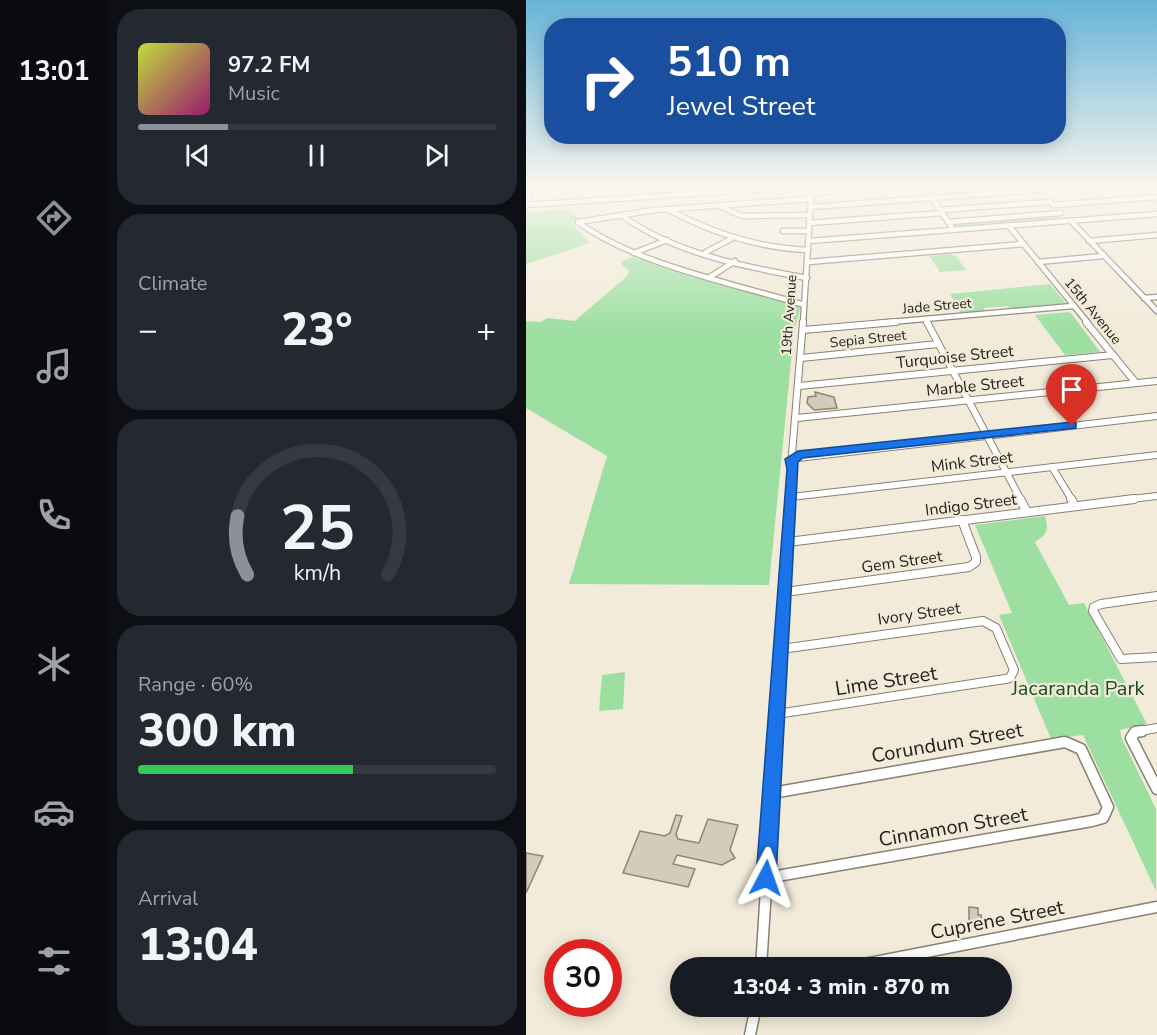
<!DOCTYPE html>
<meta charset="utf-8">
<style>
body{margin:0;font-family:"Nunito Sans",sans-serif;background:#242831;color:#f1f3f6;height:100vh;display:flex;flex-direction:column;font-size:22px;white-space:nowrap}
*{box-sizing:border-box;margin:0}
p{font-size:20px;color:#9ea1a6}
.icon{flex:none;width:33px;height:33px;fill:none;stroke:currentColor;stroke-width:2;stroke-linecap:round;stroke-linejoin:round}
.map{position:relative;flex:1;overflow:hidden}
.sheet{display:flex;flex-direction:column;gap:9px;padding:9px;background:#0d0f14;width:418px}
.sheet>*{flex:none}
.hud{position:absolute;left:18px;top:18px;width:522px;height:126px;border-radius:24px;box-shadow:0 3px 15px #0003;background:#1a4fa0;color:#fff;overflow:hidden}
.speed{position:absolute;left:18px;top:939px;display:flex;gap:12px;font-size:30px;font-weight:700;text-align:center}
.speed>*{display:grid;place-content:center;width:78px;height:78px;border-radius:50%;background:#171b24;box-shadow:0 3px 15px #0003;line-height:1}
.speed .limit{border:9px solid #d22;background:#fff;color:#111}
.pin{position:absolute;display:grid;place-items:center;width:51px;height:51px;color:#fff;margin:-62px -26px;border-radius:50% 50% 50% 0;rotate:-45deg;box-shadow:0 0 6px #0007}
.pin .icon{rotate:45deg}
.me{position:absolute;width:66px;margin:-33px;rotate:4deg;stroke-linejoin:round;filter:drop-shadow(0 0 4px #0008)}
.turn{display:flex;align-items:center;gap:21px;height:126px;padding:0 24px;font-size:27px}
.turn .icon{width:78px;height:78px;stroke-width:2.5}
.turn b{display:block;font-size:42px;line-height:51px}
.big{font-size:45px;font-weight:800;line-height:1.1}
.sheet .card{flex:1;display:flex;flex-direction:column;justify-content:center;gap:9px;min-width:0;padding:0 21px;border-radius:24px;background:#242831}
.sheet .dial{align-items:center;gap:0}
.dial svg{height:156px;overflow:visible;fill:none;stroke:#363941;stroke-width:7;stroke-linecap:round;text-anchor:middle}
.dial text{fill:#f1f3f6;stroke:none}
.song{display:flex;align-items:center;gap:18px}
.cover{width:72px;height:72px;border-radius:9px;background:linear-gradient(135deg,hsl(70 70% 55%),hsl(320 70% 35%))}
.played{height:6px;border-radius:3px;background:linear-gradient(90deg,#8c9099 25%,#363941 25%)}
.keys{display:flex;justify-content:space-around;direction:ltr}
.heat{display:flex;justify-content:space-between;align-items:center;font-size:33px;direction:ltr}
.charge{height:9px;border-radius:4px;background:linear-gradient(90deg,#34c759 60%,#363941 0)}
.trip{position:absolute;left:144px;top:957px;width:342px;height:60px;border-radius:30px;background:#171b24;box-shadow:0 3px 15px #0003;font-weight:800;line-height:60px;text-align:center}
main{display:flex;flex:1;min-height:0}
.dock{display:flex;flex-direction:column;width:108px;justify-content:space-around;align-items:center;background:#090b0e;color:#9ea1a6}
.dock .icon{width:42px;height:42px}
.dock .active{color:#8c9099}
.dock b{font-size:27px;color:#f1f3f6}
.map>svg:first-child{display:block}
.green{fill:#9cdfa1}
.building{fill:#d3ccbb;stroke:#8c8576;stroke-width:1.5}
.lines{fill:none;stroke-linecap:round;stroke-linejoin:round}
.minor-far3-casing{stroke:#888172;stroke-width:7}
.minor-far2-casing{stroke:#888172;stroke-width:8}
.minor-far1-casing{stroke:#888172;stroke-width:10}
.minor-casing{stroke:#888172;stroke-width:13}
.minor-far3{stroke:#fff;stroke-width:4.5}
.minor-far2{stroke:#fff;stroke-width:6}
.minor-far1{stroke:#fff;stroke-width:8}
.minor{stroke:#fff;stroke-width:10}
.route{fill:#1a73e8;stroke:#114b97;stroke-width:1.5}
.labels{text-anchor:middle;dominant-baseline:central;stroke-width:4.5;stroke-linejoin:round;paint-order:stroke}
.far-street-label{font-size:14px;fill:#25221c;stroke:#f2ebd9}
.street-label{font-size:16px;fill:#25221c;stroke:#f2ebd9}
.near-street-label{font-size:20px;fill:#25221c;stroke:#f2ebd9}
.near-park-label{font-size:20px;fill:#164c1f;stroke:#f2ebd9}
</style>
<main>
<nav class="dock">
<b>13:01</b>
<svg class="icon active" aria-label="directions" viewBox="0 0 24 24"><path d="M12 3l9 9-9 9-9-9zM9 14v-3h6M13 9l2 2-2 2"/></svg>
<svg class="icon" aria-label="music" viewBox="0 0 24 24"><path d="M9 18V5l10-2v13"/><circle cx="6" cy="18" r="3"/><circle cx="16" cy="16" r="3"/></svg>
<svg class="icon" aria-label="phone" viewBox="0 0 24 24"><path d="M5 4h4l2 5-3 2q2 4 5 5l2-3 5 2v4C11 20 4 13 5 4z"/></svg>
<svg class="icon" aria-label="climate" viewBox="0 0 24 24"><path d="M12 3v18M4 7l16 10M4 17L20 7"/></svg>
<svg class="icon" aria-label="car" viewBox="0 0 24 24"><path d="M5 17H2v-5l4-1 3-4h7l3 4 3 1v5h-3M9 17h6M6 11h13"/><circle cx="7" cy="17" r="2"/><circle cx="17" cy="17" r="2"/></svg>
<svg class="icon" aria-label="filters" viewBox="0 0 24 24"><path d="M4 7h16M4 17h16"/><circle cx="9" cy="7" r="2"/><circle cx="15" cy="17" r="2"/></svg>
</nav>
<section class="sheet">
<div class="card">
<div class="song"><i class="cover"></i><div><b>97.2 FM</b><p>Music</p></div></div>
<div class="played"></div>
<div class="keys"><svg class="icon" aria-label="previous" viewBox="0 0 24 24"><path d="M18 5L8 12l10 7zM5 5v14"/></svg><svg class="icon" aria-label="pause" viewBox="0 0 24 24"><path d="M8 5v14M16 5v14"/></svg><svg class="icon" aria-label="next" viewBox="0 0 24 24"><path d="M6 5l10 7-10 7zM19 5v14"/></svg></div>
</div>
<div class="card"><p>Climate</p>
<div class="heat"><a>−</a><b class="big">23°</b><a>+</a></div>
</div>
<div class="card dial"><svg viewBox="0 0 100 80">
<path d="M14 69A42 42 0 1 1 86 69"/>
<path d="M14 69A42 42 0 0 1 9 39" stroke="#8c9099"/>
<text x="50" y="56" font-size="32" font-weight="700">25</text>
<text x="50" y="72" font-size="11">km/h</text>
</svg></div>
<div class="card"><p>Range · 60%</p><b class="big">300 km</b><div class="charge"></div></div>
<div class="card"><p>Arrival</p><b class="big">13:04</b></div>
</section>
<div class="map">
<svg width="631" height="1035" viewBox="0 0 631 1035">
<rect width="100%" height="100%" fill="#f2ebd9"/>
<g class="green">
<polygon points="41,209 47,211 53,220 45,222 64,243 0,264 0,212"/>
<polygon points="533,215 536,219 430,227 427,223"/>
<polygon points="423,254 430,256 440,270 414,272 403,256"/>
<polygon points="107,257 275,307 268,331 243,585 43,584 81,456 0,408 0,321 15,322 21,318 49,321 101,276 103,270 97,266 95,262"/>
<polygon points="524,284 541,305 485,310 481,306 458,308 459,313 436,315 424,294"/>
<polygon points="542,312 545,313 574,352 539,355 509,315"/>
<path d="M519,516c4,15 2,18 -10,26l34,63 15,-2 63,121 -27,6 2,9 34,70v82l-73,-156 -32,4 -52,-124 13,-2 -37,-88z"/>
<polygon points="99,672 97,709 73,711 76,675"/>
</g>
<g class="building">
<polygon points="289,392 308,397 311,408 288,410 281,403 282,397 290,396"/>
<polygon points="150,815 156,816 150,834 152,839 173,843 182,819 212,825 204,850 209,858 196,865 151,855 147,864 169,869 162,887 97,873 114,831 139,836 144,833"/>
<polygon points="0,853 17,856 0,893"/>
<polygon points="443,907 452,908 452,915 455,915 457,924 443,926"/>
</g>
<g class="lines">
<defs>
<g id="minor-far3">
<polyline points="398,187 425,226"/>
<polyline points="285,193 369,187"/>
<polyline points="2,201 5,187"/>
<polyline points="0,205 267,187"/>
<polyline points="191,205 216,216 284,215"/>
<polyline points="527,205 631,197"/>
<polyline points="285,207 513,190"/>
<path d="M141,209c45,24 90,39 141,41"/>
<polyline points="414,210 524,202"/>
<path d="M95,215c52,38 124,52 186,63"/>
<polyline points="545,221 631,311"/>
<path d="M52,222c56,42 158,62 226,83"/>
<polyline points="52,222 129,210 285,199"/>
<polyline points="423,222 535,213"/>
<polyline points="283,223 416,213"/>
<polyline points="483,226 562,323"/>
<polyline points="257,231 283,231"/>
<polyline points="283,241 631,214"/>
<polyline points="563,241 631,235"/>
<polyline points="180,252 205,239"/>
<polyline points="108,253 141,240"/>
<polyline points="282,262 497,244"/>
<polyline points="512,262 577,256"/>
<polyline points="184,277 209,261"/>
<polyline points="618,298 631,297"/>
<polyline points="400,319 402,323"/>
<polyline points="277,323 285,199 283,187"/>
<polyline points="353,323 547,306"/>
</g>
<g id="minor-far2">
<polyline points="401,322 495,500"/>
<polyline points="560,322 610,383"/>
<polyline points="277,330 370,322"/>
<polyline points="275,358 412,344"/>
<polyline points="273,386 587,355"/>
<polyline points="271,418 631,381"/>
<polyline points="266,454 277,322"/>
<polyline points="272,458 631,416"/>
<polyline points="526,467 546,500"/>
<polyline points="265,497 631,455"/>
<polyline points="265,500 265,459"/>
<polyline points="596,500 631,496"/>
</g>
<g id="minor-far1">
<polyline points="494,499 501,512"/>
<polyline points="545,499 549,506"/>
<polyline points="262,542 608,499"/>
<polyline points="259,592 443,567 450,562 450,557 436,520"/>
<polyline points="631,596 575,604 568,607 567,611 595,659 631,657"/>
<polyline points="251,714 479,679 484,678 488,670 470,628 457,621 255,649"/>
<polyline points="250,732 265,499"/>
<polyline points="609,732 631,728"/>
</g>
<g id="minor">
<polyline points="616,731 609,732 605,738 631,789"/>
<polyline points="240,878 566,821 577,818 582,807 555,749 539,742 246,793"/>
<polyline points="235,968 250,731"/>
<polyline points="318,968 631,907"/>
<polyline points="224,1035 230,1006"/>
</g>
</defs>
<use href="#minor-far3" class="minor-far3-casing"/>
<use href="#minor-far2" class="minor-far2-casing"/>
<use href="#minor-far1" class="minor-far1-casing"/>
<use href="#minor" class="minor-casing"/>
<use href="#minor-far3" class="minor-far3"/>
<use href="#minor-far2" class="minor-far2"/>
<use href="#minor-far1" class="minor-far1"/>
<use href="#minor" class="minor"/>
</g>
<linearGradient id="sky" x2="0" y2="1"><stop stop-color="#67b4d9"/><stop offset="0.56" stop-color="#f9f6ee"/><stop offset="1" stop-color="#f9f6ee" stop-opacity="0"/></linearGradient>
<rect width="631" height="332" fill="url(#sky)"/>
<polygon class="route" points="546,422 550,423 550,428 277,458 272,462 250,878 247,885 240,888 233,885 230,878 261,469 259,459 272,451"/>
<g class="labels">
<g class="far-street-label">
<text transform="translate(411 306) rotate(-5)">Jade Street</text>
<text transform="translate(567 311) rotate(51)">15th Avenue</text>
<text transform="translate(263 315) rotate(-86)">19th Avenue</text>
<text transform="translate(342 339) rotate(-6)">Sepia Street</text>
</g>
<g class="street-label">
<text transform="translate(429 357) rotate(-6)">Turquoise Street</text>
<text transform="translate(449 386) rotate(-6)">Marble Street</text>
<text transform="translate(446 462) rotate(-7)">Mink Street</text>
<text transform="translate(445 505) rotate(-7)">Indigo Street</text>
<text transform="translate(376 562) rotate(-8)">Gem Street</text>
<text transform="translate(393 614) rotate(-8)">Ivory Street</text>
</g>
<g class="near-street-label">
<text transform="translate(360 681) rotate(-9)">Lime Street</text>
<text transform="translate(421 743) rotate(-10)">Corundum Street</text>
<text transform="translate(427 827) rotate(-10)">Cinnamon Street</text>
<text transform="translate(471 920) rotate(-11)">Cuprene Street</text>
</g>
<g class="near-park-label">
<text x="552" y="688">Jacaranda Park</text>
</g>
</g>
</svg>
<div class="speed"><div class="limit">30</div></div>
<div class="pin" style="left:546px;top:426px;background:#d93025"><svg class="icon" aria-label="arrive" viewBox="0 0 24 24"><path d="M6 21V4h12l-3 4 3 4H6"/></svg></div>
<svg class="me" style="left:240px;top:878px" viewBox="-20 -20 40 40"><path d="M0-17L14 15 0 8-14 15z" fill="#1a73e8" stroke="#fff" stroke-width="4"/></svg>
<div class="trip">13:04 · 3 min · 870 m</div>
<div class="hud">
<div class="turn"><svg class="icon" aria-label="right" viewBox="0 0 24 24"><path d="M7 20v-9h11M14 6l5 5-5 5"/></svg><div><b>510 m</b>Jewel Street</div></div>
</div>
</div>
</main>
